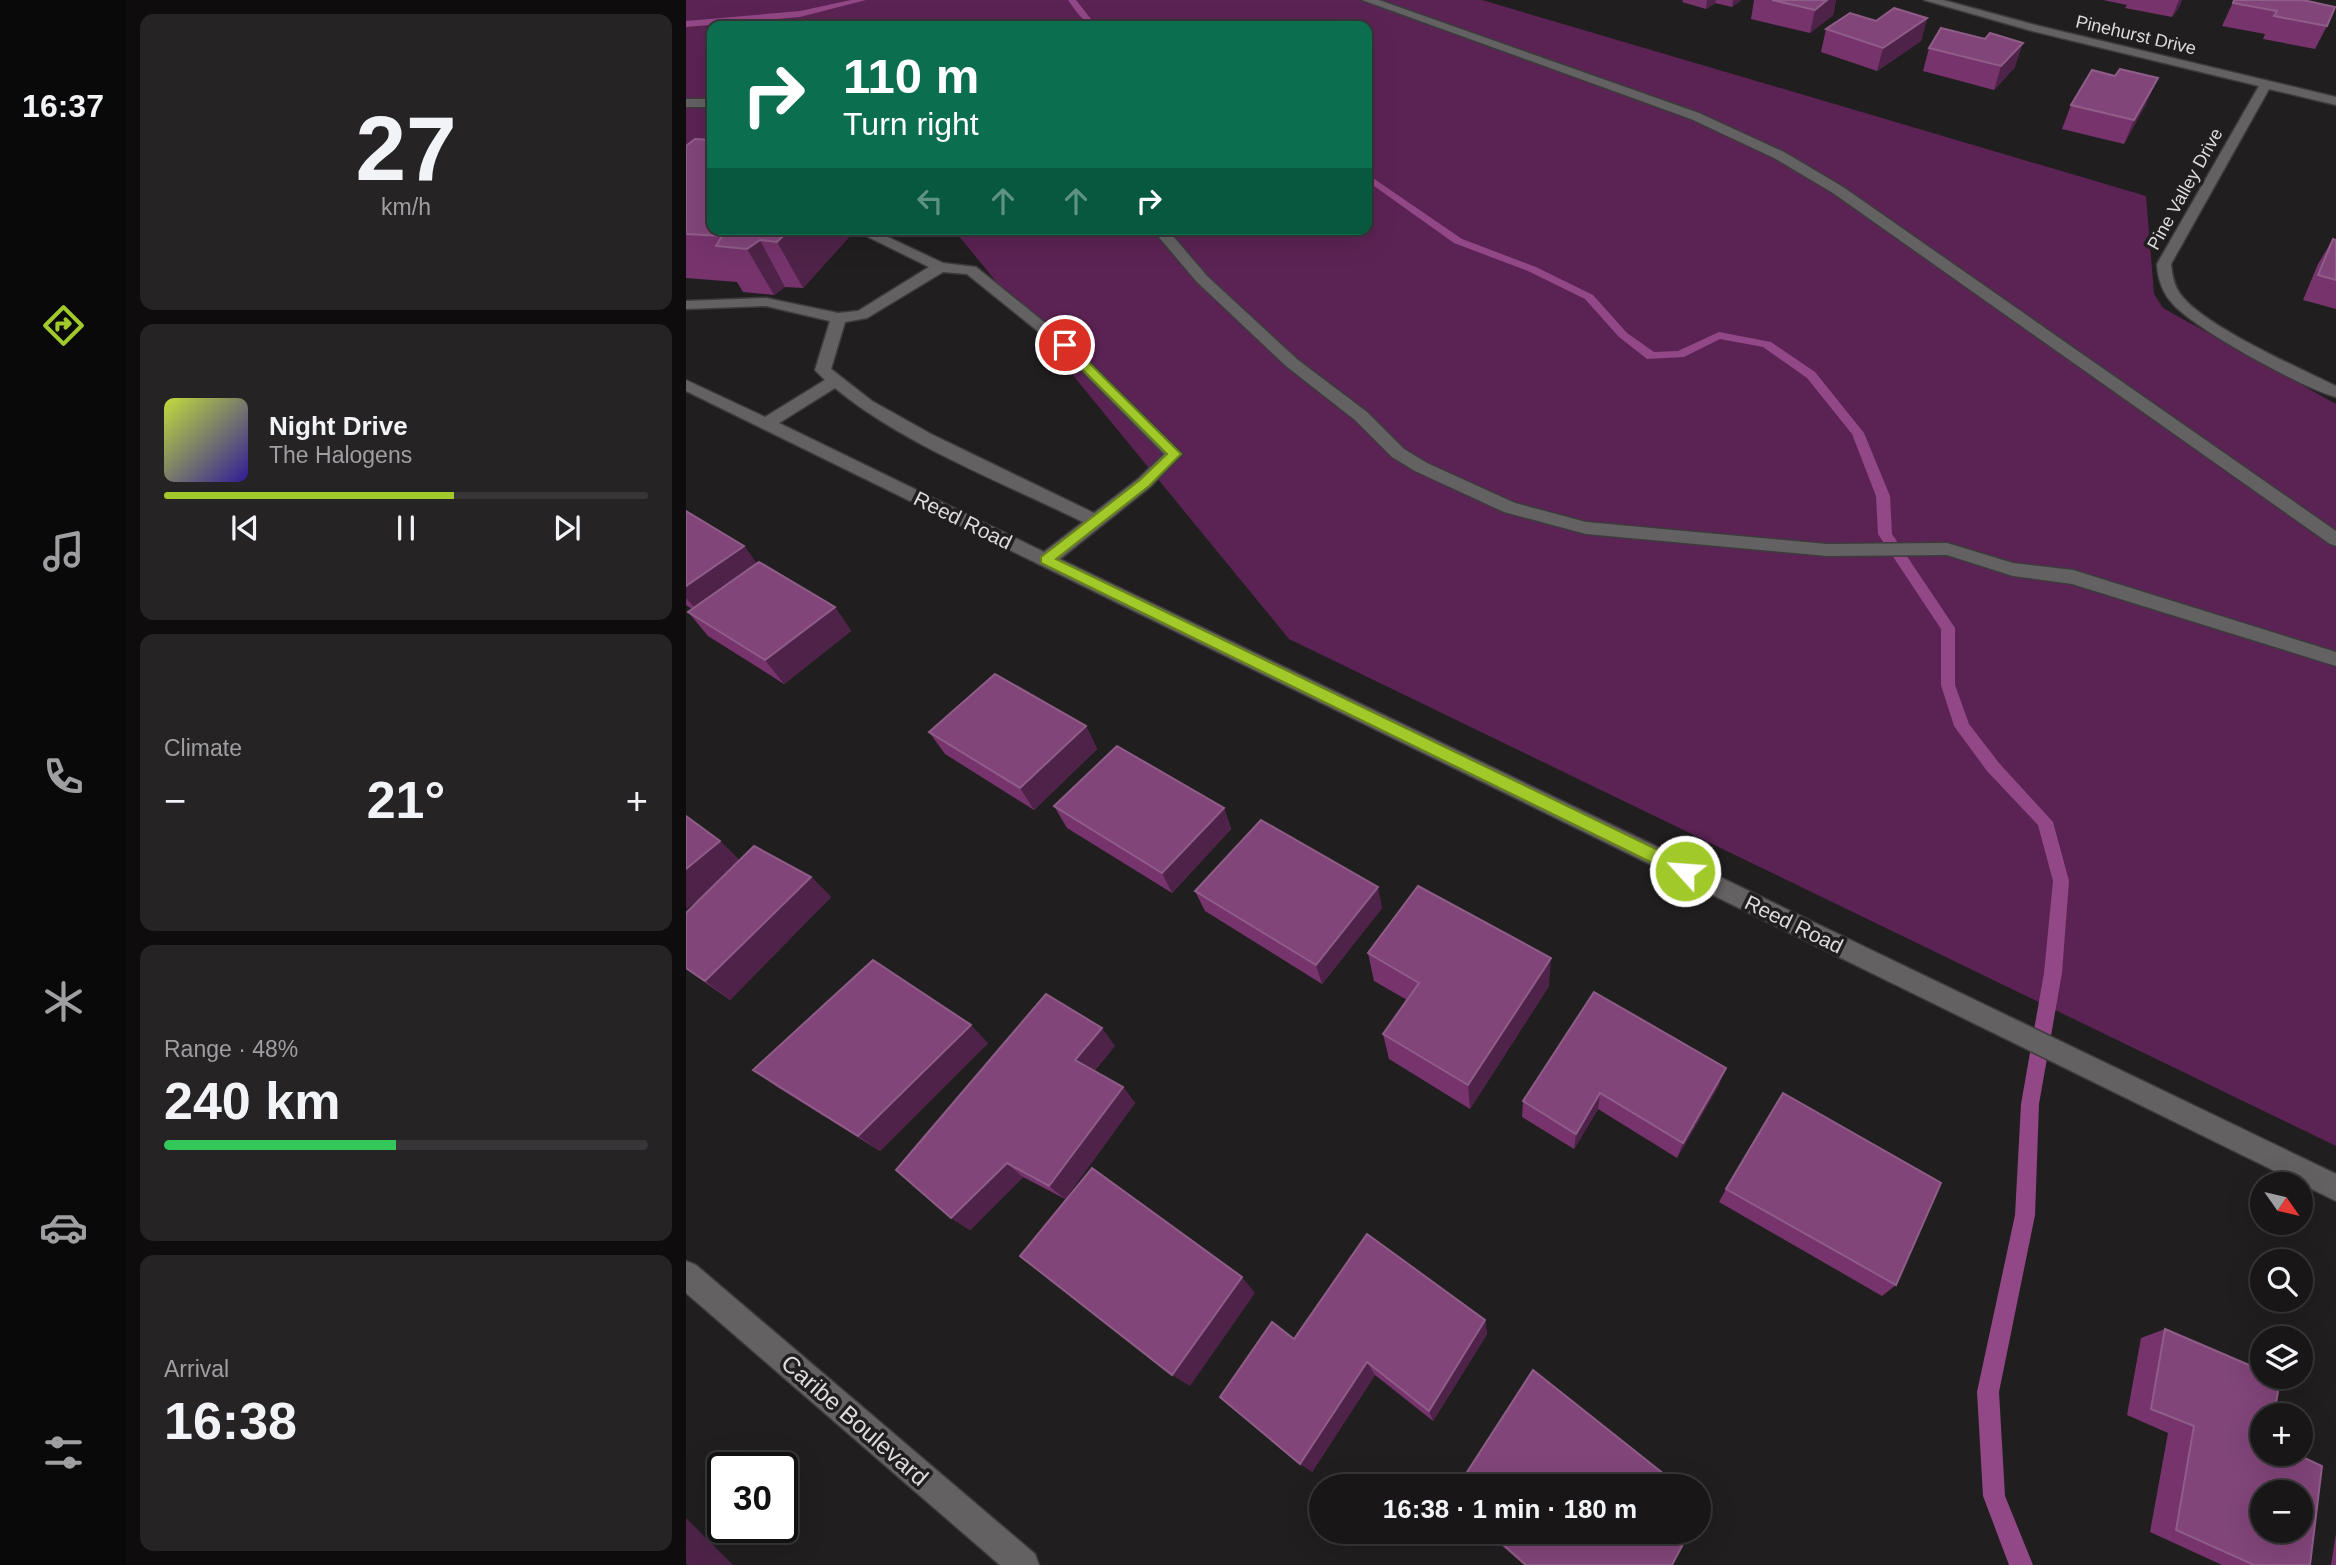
<!DOCTYPE html>
<meta charset="utf-8">
<style>
body{margin:0;font-family:Helvetica,sans-serif;background:#262325;color:#f1f3f6;height:100vh;display:flex;flex-direction:column;font-size:26px;white-space:nowrap}
*{box-sizing:border-box;margin:0}
p{font-size:23px;color:#9f9fa2}
.icon{flex:none;width:38px;height:38px;fill:none;stroke:currentColor;stroke-width:2;stroke-linecap:round;stroke-linejoin:round}
.map{position:relative;flex:1;overflow:hidden}
.sheet{display:flex;flex-direction:column;gap:14px;padding:14px;background:#0e0c0d;width:560px}
.sheet>*{flex:none}
.guide{position:absolute;left:21px;top:21px;width:665px;height:214px;border-radius:14px;box-shadow:0 7px 28px #0002,0 0 0 2px #373537;background:#0b6e4f;color:#fff;overflow:hidden}
.needle{width:46px;rotate:124deg}
.buttons{position:absolute;left:1564px;top:1172px;display:grid;gap:14px}
.buttons a{display:grid;place-items:center;width:63px;height:63px;border-radius:50%;background:#191618;box-shadow:0 7px 28px #0002,0 0 0 2px #373537;font-size:35px}
.speed{position:absolute;left:21px;top:1452px;display:flex;gap:14px;font-size:35px;font-weight:700;text-align:center}
.speed>*{display:grid;place-content:center;width:91px;height:91px;border-radius:50%;background:#191618;box-shadow:0 7px 28px #0002,0 0 0 2px #373537;line-height:1}
.speed .limit{border:4px solid #111;border-radius:10px;background:#fff;color:#111}
.pin{position:absolute;display:grid;place-items:center;width:60px;height:60px;color:#fff;margin:-30px;border:4px solid #fff;border-radius:50%;box-shadow:0 2px 7px #0007}
.me{position:absolute;width:77px;margin:-38px;rotate:296deg;stroke-linejoin:round;filter:drop-shadow(0 0 5px #0008)}
.turn{display:flex;align-items:center;gap:24px;height:147px;padding:0 21px;font-size:32px}
.turn .icon{width:91px;height:91px;stroke-width:2.5}
.turn b{display:block;font-size:49px;line-height:60px}
.lanes{display:flex;align-items:center;height:66px;padding:0 21px;background:#0003;justify-content:center;gap:35px;direction:ltr}
.lanes .off{opacity:.35}
.big{font-size:52px;font-weight:600;line-height:1.1}
.sheet .widget{flex:1;display:flex;flex-direction:column;justify-content:center;gap:10px;min-width:0;padding:0 24px;border-radius:14px;background:#262325}
.sheet .dial{align-items:center;gap:0}
.dial b{font-size:91px;line-height:1}
.song{display:flex;align-items:center;gap:21px}
.cover{width:84px;height:84px;border-radius:10px;background:linear-gradient(135deg,hsl(70 70% 55%),hsl(250 70% 35%))}
.played{height:7px;border-radius:4px;background:linear-gradient(90deg,#a1c92a 60%,#373537 60%)}
.keys{display:flex;justify-content:space-around;direction:ltr}
.heat{display:flex;justify-content:space-between;align-items:center;font-size:38px;direction:ltr}
.charge{height:10px;border-radius:5px;background:linear-gradient(90deg,#34c759 48%,#373537 0)}
.trip{position:absolute;left:623px;top:1474px;width:402px;height:70px;border-radius:35px;background:#191618;box-shadow:0 7px 28px #0002,0 0 0 2px #373537;font-weight:600;line-height:70px;text-align:center}
main{display:flex;flex:1;min-height:0}
.tab-bar{display:flex;flex-direction:column;width:126px;justify-content:space-around;align-items:center;background:#0a090a;color:#9f9fa2}
.tab-bar .icon{width:49px;height:49px}
.tab-bar .active{color:#a1c92a}
.tab-bar b{font-size:32px;color:#f1f3f6}
.map>svg:first-child{display:block}
.green{fill:#5b2353}
.lines{fill:none;stroke-linecap:round;stroke-linejoin:round}
.stream{fill:#924886;fill-rule:evenodd}
.minor-casing{stroke:#3d3b3d;stroke-width:3}
.minor{fill:#646163;fill-rule:evenodd}
.wall{fill:#76336c}
.shaded-wall{fill:#4f2349}
.building{fill:#814579;stroke:#8f5d88;stroke-width:2;fill-rule:evenodd}
.route{fill:#a1c92a;stroke:#69831b;stroke-width:2}
.labels{text-anchor:middle;dominant-baseline:central;stroke-width:7;stroke-linejoin:round;paint-order:stroke}
.far-street-label{font-size:18px;fill:#dddcdd;stroke:#211e20}
.street-label{font-size:21px;fill:#dddcdd;stroke:#211e20}
.near-street-label{font-size:24px;fill:#dddcdd;stroke:#211e20}
</style>
<main>
<nav class="tab-bar">
<b>16:37</b>
<svg class="icon active" aria-label="directions" viewBox="0 0 24 24"><path d="M12 3l9 9-9 9-9-9zM9 14v-3h6M13 9l2 2-2 2"/></svg>
<svg class="icon" aria-label="music" viewBox="0 0 24 24"><path d="M9 18V5l10-2v13"/><circle cx="6" cy="18" r="3"/><circle cx="16" cy="16" r="3"/></svg>
<svg class="icon" aria-label="phone" viewBox="0 0 24 24"><path d="M5 4h4l2 5-3 2q2 4 5 5l2-3 5 2v4C11 20 4 13 5 4z"/></svg>
<svg class="icon" aria-label="climate" viewBox="0 0 24 24"><path d="M12 3v18M4 7l16 10M4 17L20 7"/></svg>
<svg class="icon" aria-label="car" viewBox="0 0 24 24"><path d="M5 17H2v-5l4-1 3-4h7l3 4 3 1v5h-3M9 17h6M6 11h13"/><circle cx="7" cy="17" r="2"/><circle cx="17" cy="17" r="2"/></svg>
<svg class="icon" aria-label="filters" viewBox="0 0 24 24"><path d="M4 7h16M4 17h16"/><circle cx="9" cy="7" r="2"/><circle cx="15" cy="17" r="2"/></svg>
</nav>
<section class="sheet">
<div class="widget dial"><b>27</b><p>km/h</p></div>
<div class="widget">
<div class="song"><i class="cover"></i><div><b>Night Drive</b><p>The Halogens</p></div></div>
<div class="played"></div>
<div class="keys"><svg class="icon" aria-label="previous" viewBox="0 0 24 24"><path d="M18 5L8 12l10 7zM5 5v14"/></svg><svg class="icon" aria-label="pause" viewBox="0 0 24 24"><path d="M8 5v14M16 5v14"/></svg><svg class="icon" aria-label="next" viewBox="0 0 24 24"><path d="M6 5l10 7-10 7zM19 5v14"/></svg></div>
</div>
<div class="widget"><p>Climate</p>
<div class="heat"><a>−</a><b class="big">21°</b><a>+</a></div>
</div>
<div class="widget"><p>Range · 48%</p><b class="big">240 km</b><div class="charge"></div></div>
<div class="widget"><p>Arrival</p><b class="big">16:38</b></div>
</section>
<div class="map">
<svg width="1650" height="1565" viewBox="0 0 1650 1565">
<rect width="100%" height="100%" fill="#211e20"/>
<polygon class="green" points="0,0 796,0 1460,196 1468,294 1477,308 1650,404 1650,1146 603,639 272,235 251,229 681,229 681,26 26,26 26,190 0,188"/>
<g class="lines">
<g class="stream">
<polygon points="165,0 180,0 114,17 0,27 0,21 114,11"/>
<path d="M382,0h8l15,19 15,7c-20,1 -27,-10 -38,-26z"/>
<polygon points="681,174 776,239 850,267 907,295 941,333 968,352 992,351 1033,332 1085,342 1129,372 1178,433 1204,496 1206,534 1269,628 1269,685 1283,724 1313,763 1367,822 1383,881 1376,973 1353,1104 1349,1215 1313,1392 1319,1496 1347,1565 1323,1565 1297,1496 1291,1392 1329,1215 1335,1104 1358,973 1367,881 1352,825 1301,771 1268,726 1255,685 1255,629 1192,534 1190,496 1166,434 1121,378 1077,347 1034,339 998,357 961,359 933,337 899,299 842,271 768,243 681,181"/>
</g>
<defs>
<g id="minor">
<polygon points="676,0 693,0 1013,113 1098,152 1157,187 1650,531 1650,546 1644,544 1147,193 1088,158 1005,119"/>
<path d="M1238,0h19l96,26 297,71v8l-67,-16 -98,175c1,11 3,22 10,31 23,31 118,73 155,91v11c-32,-8 -143,-69 -164,-94 -10,-11 -14,-24 -15,-39l102,-178 -227,-55z"/>
<rect x="0" y="99" width="26" height="8"/>
<path d="M166,229h19l72,34 33,4 94,76 112,111 -32,33 -90,72 1276,615v27l-1650,-810v-11l79,37 60,-37 -10,-10 15,-49 -64,-15 -80,3v-8l80,-3 72,15 20,-2 71,-44zM257,272l24,2 93,75 104,105 -26,25 -44,34 -163,-79 -59,-33 -41,-32 14,-47 22,-4zM149,388c69,57 167,94 248,134l-39,30 -265,-129z"/>
<polygon points="466,229 481,229 521,276 612,360 681,412 718,449 741,463 829,503 900,522 1141,544 1261,543 1327,563 1387,570 1650,652 1650,666 1386,584 1327,576 1261,555 1141,556 900,534 818,512 729,471 706,457 669,420 600,366 511,282"/>
<polygon points="0,1261 10,1265 349,1554 353,1565 314,1565 0,1293"/>
</g>
</defs>
<use href="#minor" class="minor-casing"/>
<use href="#minor" class="minor"/>
</g>
<g class="wall">
<polygon points="997,0 1055,0 1046,7 1029,3 1020,9 996,2"/>
<polygon points="1068,0 1150,0 1147,15 1124,33 1065,19"/>
<polygon points="1417,0 1496,0 1493,7 1486,17 1439,8 1441,5"/>
<polygon points="1548,0 1617,0 1641,26 1629,49 1577,39 1579,34 1536,26"/>
<polygon points="1241,18 1235,41 1191,71 1135,52 1140,29 1190,21"/>
<polygon points="1243,48 1329,67 1308,90 1237,71"/>
<polygon points="1461,102 1438,144 1376,129 1385,105"/>
<polygon points="0,146 163,237 117,288 99,287 88,295 57,292 51,282 0,278"/>
<polygon points="1647,239 1650,240 1650,309 1617,300 1632,264"/>
<polygon points="0,511 58,546 71,564 149,607 165,631 98,684 22,636 2,612 6,609 0,605"/>
<polygon points="400,726 411,749 348,810 259,754 243,732"/>
<polygon points="368,806 538,808 545,829 486,893 381,828"/>
<polygon points="0,816 54,860 125,877 145,897 44,1000 0,969 0,913 27,887 0,909"/>
<polygon points="509,891 696,908 636,984 519,911"/>
<polygon points="682,953 863,986 784,1109 703,1059 697,1034 721,1000 688,981"/>
<polygon points="908,992 1033,1085 991,1158 912,1109 888,1149 836,1117 837,1101"/>
<polygon points="302,1043 194,1151 91,1087 67,1070"/>
<polygon points="429,1046 408,1071 437,1087 449,1103 379,1199 337,1177 284,1230 265,1218"/>
<polygon points="1040,1189 1210,1285 1196,1296 1033,1202"/>
<polygon points="799,1320 801,1334 747,1421 689,1375 626,1472 608,1339"/>
<polygon points="1479,1329 1577,1454 1624,1565 1536,1565 1464,1532 1482,1433 1441,1415 1455,1338"/>
<polygon points="799,1531 1004,1531 986,1565 838,1565"/>
<polygon points="1650,1534 1650,1565 1645,1565"/>
</g>
<g class="shaded-wall">
<polygon points="1021,0 1030,0 1029,3 1020,9"/>
<polygon points="1047,0 1055,0 1046,7"/>
<polygon points="1141,0 1150,0 1147,15 1124,33 1129,10"/>
<polygon points="1493,0 1496,0 1493,7 1486,17"/>
<polygon points="1241,18 1235,41 1191,71 1197,48"/>
<polygon points="1337,43 1329,67 1308,90 1315,66"/>
<polygon points="1472,78 1461,102 1438,144 1448,120"/>
<polygon points="104,229 159,229 163,237 117,288 91,242"/>
<polygon points="74,240 99,287 88,295 61,249"/>
<polygon points="58,546 76,571 14,614 0,598 0,586"/>
<polygon points="149,607 165,631 98,684 79,660"/>
<polygon points="400,726 411,749 348,810 334,788"/>
<polygon points="538,808 545,829 486,893 476,873"/>
<polygon points="34,841 56,862 0,909 0,869"/>
<polygon points="125,877 145,897 44,1000 19,981"/>
<polygon points="692,887 696,908 636,984 630,965"/>
<polygon points="865,958 863,986 784,1109 782,1085"/>
<polygon points="285,1025 302,1043 194,1151 172,1136"/>
<polygon points="416,1028 429,1046 402,1077 389,1060"/>
<polygon points="1040,1068 1033,1085 991,1158 997,1143"/>
<polygon points="437,1087 449,1103 379,1199 363,1186"/>
<polygon points="914,1093 912,1109 888,1149 890,1134"/>
<polygon points="321,1163 337,1177 284,1230 265,1218"/>
<polygon points="556,1277 569,1293 504,1386 486,1375"/>
<polygon points="799,1320 801,1334 747,1421 743,1411"/>
<polygon points="681,1362 689,1375 626,1472 614,1464"/>
<polygon points="0,1518 47,1565 2,1565 0,1563"/>
</g>
<g class="building">
<polygon points="1086,0 1141,0 1129,10"/>
<polygon points="1548,0 1617,0 1649,7 1641,26 1588,16 1591,11 1547,3"/>
<polygon points="1208,8 1241,18 1197,48 1140,29 1164,13 1190,21"/>
<polygon points="1255,28 1299,39 1304,33 1337,43 1315,66 1243,48"/>
<polygon points="1434,69 1472,78 1448,120 1385,105 1406,70 1429,76"/>
<polygon points="9,139 26,140 26,229 104,229 91,242 74,240 61,249 30,246 36,236 0,234 0,146"/>
<polygon points="1647,239 1650,240 1650,280 1632,275"/>
<polygon points="0,511 58,546 0,586"/>
<polygon points="73,562 149,607 79,660 2,612"/>
<polygon points="309,674 400,726 334,788 243,732"/>
<polygon points="431,746 538,808 476,873 368,806"/>
<polygon points="0,816 34,841 0,869"/>
<polygon points="575,820 692,887 630,965 509,891"/>
<polygon points="68,846 125,877 19,981 0,968 0,913"/>
<polygon points="732,886 865,958 782,1085 697,1034 733,983 682,953"/>
<polygon points="187,960 285,1025 172,1136 67,1070"/>
<polygon points="908,992 1040,1068 997,1143 914,1093 890,1134 837,1101"/>
<polygon points="360,994 416,1028 389,1060 437,1087 363,1186 321,1163 265,1218 210,1170"/>
<polygon points="1097,1093 1255,1183 1210,1285 1040,1189"/>
<polygon points="406,1168 556,1277 486,1375 334,1256"/>
<polygon points="681,1234 799,1320 743,1411 681,1362 614,1464 534,1397 586,1322 608,1339"/>
<path d="M1479,1329l98,42v6h13l4,2 -6,37h-11v38h33l26,12 -12,99h-56l-78,-35 18,-104 -43,-17zM1577,1493h38v38h-38z"/>
<polygon points="847,1370 993,1486 772,1486"/>
<polygon points="1013,1502 1018,1506 1013,1514"/>
<polygon points="802,1531 1004,1531 986,1565 840,1565"/>
</g>
<polygon class="route" points="379,342 383,343 495,454 463,486 370,559 1005,866 1007,871 1005,876 999,878 993,876 355,563 355,557 454,480 481,454 375,348 373,345"/>
<g class="labels">
<g class="far-street-label">
<text transform="translate(1450 35) rotate(13)">Pinehurst Drive</text>
<text transform="translate(1499 189) rotate(-61)">Pine Valley Drive</text>
</g>
<g class="street-label">
<text transform="translate(277 520) rotate(26)">Reed Road</text>
<text transform="translate(1108 924) rotate(26)">Reed Road</text>
</g>
<g class="near-street-label">
<text transform="translate(169 1420) rotate(41)">Caribe Boulevard</text>
</g>
</g>
</svg>
<div class="buttons">
<a><svg class="needle" viewBox="-14 -14 28 28"><path d="M0-13l5 13h-10z" fill="#e53935"/><path d="M0 13l5-13h-10z" fill="#9f9fa2"/></svg></a>
<a><svg class="icon" aria-label="search" viewBox="0 0 24 24"><circle cx="10" cy="10" r="6"/><path d="M15 15l6 6"/></svg></a>
<a><svg class="icon" aria-label="layers" viewBox="0 0 24 24"><path d="M12 4l9 5-9 5-9-5zM3 14l9 5 9-5"/></svg></a>
<a>+</a>
<a>−</a>
</div>
<div class="speed"><div class="limit">30</div></div>
<div class="pin" style="left:379px;top:345px;background:#d93025"><svg class="icon" aria-label="arrive" viewBox="0 0 24 24"><path d="M6 21V4h12l-3 4 3 4H6"/></svg></div>
<svg class="me" style="left:999px;top:871px" viewBox="-20 -20 40 40"><circle r="17" fill="#a1c92a" stroke="#fff" stroke-width="3"/><path d="M0-11L8 9 0 5-8 9z" fill="#fff"/></svg>
<div class="trip">16:38 · 1 min · 180 m</div>
<div class="guide">
<div class="turn"><svg class="icon" aria-label="right" viewBox="0 0 24 24"><path d="M7 20v-9h11M14 6l5 5-5 5"/></svg><div><b>110 m</b>Turn right</div></div>
<div class="lanes"><svg class="icon off" aria-label="left" viewBox="0 0 24 24"><path d="M17 20v-9H6M10 6l-5 5 5 5"/></svg><svg class="icon off" aria-label="ahead" viewBox="0 0 24 24"><path d="M12 20V5M6 11l6-6 6 6"/></svg><svg class="icon off" aria-label="ahead" viewBox="0 0 24 24"><path d="M12 20V5M6 11l6-6 6 6"/></svg><svg class="icon" aria-label="right" viewBox="0 0 24 24"><path d="M7 20v-9h11M14 6l5 5-5 5"/></svg></div>
</div>
</div>
</main>
